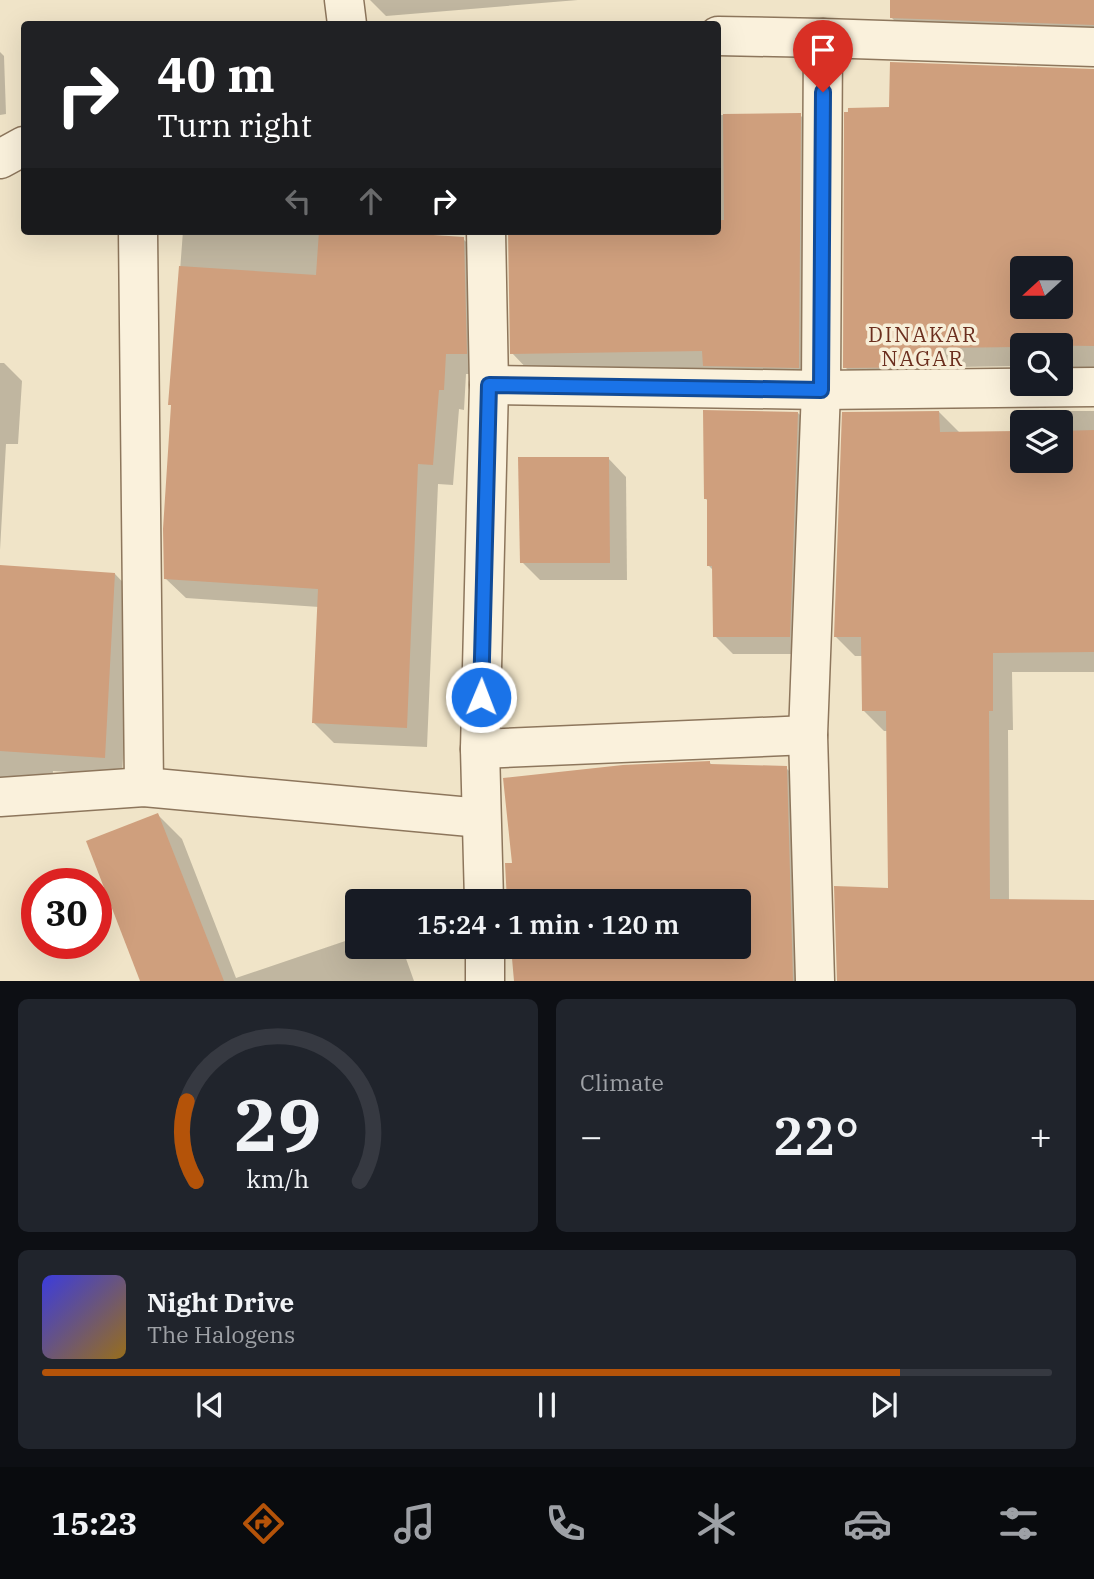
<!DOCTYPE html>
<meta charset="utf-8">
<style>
body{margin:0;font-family:"IBM Plex Serif",serif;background:#20242c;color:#f1f3f6;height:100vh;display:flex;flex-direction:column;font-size:26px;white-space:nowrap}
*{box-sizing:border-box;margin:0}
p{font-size:23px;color:#9ea1a6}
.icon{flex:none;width:38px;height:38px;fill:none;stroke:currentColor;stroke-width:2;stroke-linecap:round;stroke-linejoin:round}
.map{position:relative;height:981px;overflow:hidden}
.panel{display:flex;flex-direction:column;gap:18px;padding:18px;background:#0d0f14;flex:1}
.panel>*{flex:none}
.hud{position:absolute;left:21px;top:21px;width:700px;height:214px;border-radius:7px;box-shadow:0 7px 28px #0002;background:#202124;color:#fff;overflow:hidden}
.needle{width:46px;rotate:249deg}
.fabs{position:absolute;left:1010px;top:256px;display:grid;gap:14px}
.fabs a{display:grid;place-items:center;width:63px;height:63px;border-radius:7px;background:#171b24;box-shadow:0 7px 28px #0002;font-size:35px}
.speed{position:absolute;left:21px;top:868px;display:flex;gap:14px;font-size:35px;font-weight:700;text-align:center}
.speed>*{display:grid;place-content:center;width:91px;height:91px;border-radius:50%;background:#171b24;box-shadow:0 7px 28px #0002;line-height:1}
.speed .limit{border:10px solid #d22;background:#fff;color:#111}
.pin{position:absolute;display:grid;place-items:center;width:60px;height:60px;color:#fff;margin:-72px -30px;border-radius:50% 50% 50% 0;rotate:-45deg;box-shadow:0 0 7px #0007}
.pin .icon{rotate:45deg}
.me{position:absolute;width:77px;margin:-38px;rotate:1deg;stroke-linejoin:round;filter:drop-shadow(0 0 5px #0008)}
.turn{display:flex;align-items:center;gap:24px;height:147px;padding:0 21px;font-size:32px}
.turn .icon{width:91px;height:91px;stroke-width:2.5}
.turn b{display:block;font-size:49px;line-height:60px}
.lanes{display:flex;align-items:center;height:66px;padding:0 21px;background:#0003;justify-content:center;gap:35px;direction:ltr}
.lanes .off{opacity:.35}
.big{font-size:52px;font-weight:600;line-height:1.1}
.panel .widget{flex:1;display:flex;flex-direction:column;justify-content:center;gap:10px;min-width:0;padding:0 24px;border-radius:10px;background:#20242c}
.panel .dial{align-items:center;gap:0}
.dial svg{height:182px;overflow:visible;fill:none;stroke:#363941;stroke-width:7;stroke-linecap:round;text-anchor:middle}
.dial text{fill:#f1f3f6;stroke:none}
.song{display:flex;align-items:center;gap:21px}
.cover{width:84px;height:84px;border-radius:10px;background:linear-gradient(135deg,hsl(240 70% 55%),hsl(40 70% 35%))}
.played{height:7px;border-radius:4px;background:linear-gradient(90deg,#b45309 85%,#363941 85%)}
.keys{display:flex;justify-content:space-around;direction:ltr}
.heat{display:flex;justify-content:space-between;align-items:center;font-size:38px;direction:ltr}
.panel .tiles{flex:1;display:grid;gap:18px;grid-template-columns:1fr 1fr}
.widget:last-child{grid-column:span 2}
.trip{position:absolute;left:345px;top:889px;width:406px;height:70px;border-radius:7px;background:#171b24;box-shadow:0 7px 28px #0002;font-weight:600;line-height:70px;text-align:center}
.tabs{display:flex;height:112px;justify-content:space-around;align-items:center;background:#090b0e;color:#9ea1a6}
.tabs .icon{width:49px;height:49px}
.tabs .current{color:#b45309}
.tabs b{font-size:32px;color:#f1f3f6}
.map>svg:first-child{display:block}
.shadow{fill:#0003;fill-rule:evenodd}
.building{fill:#cf9f7d;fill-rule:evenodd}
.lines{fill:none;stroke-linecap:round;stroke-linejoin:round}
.minor-casing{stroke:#8d765c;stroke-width:41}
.minor{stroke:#faf1dc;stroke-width:38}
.route-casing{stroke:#114b97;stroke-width:18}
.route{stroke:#1a73e8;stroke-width:12}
.labels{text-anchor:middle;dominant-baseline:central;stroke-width:7;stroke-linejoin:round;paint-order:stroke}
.neighbourhood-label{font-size:21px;letter-spacing:2px;fill:#6b2e1e;stroke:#f7eed8}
</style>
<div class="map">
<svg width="1094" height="981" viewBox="0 0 1094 981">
<rect width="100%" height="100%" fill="#f0e4c8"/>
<g class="shadow">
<polygon points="370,0 578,0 386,16"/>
<polygon points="892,0 1094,0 1094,44 912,38 892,18"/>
<polygon points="0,52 4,56 6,114 0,115"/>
<path d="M1094,70v315l-34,-2v-38h-38v21l-64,1v19l-93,1 -20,-20 46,-258zM1022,268h38v38h-38z"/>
<polygon points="718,115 800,115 820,135 819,387 532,374 512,353 509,231 718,231"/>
<polygon points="183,231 345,231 463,239 484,259 486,374 466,374 464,410 459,409 453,485 438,484 427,747 334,743 314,723 319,607 186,598 165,578 172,406 170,404"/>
<polygon points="0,363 4,363 22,381 18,444 6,444 0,550"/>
<polygon points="1043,411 1094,411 1094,672 1012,672 1013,730 1008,730 1009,901 1094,902 1094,981 890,889 888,731 884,731 864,711 863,656 855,656 835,636 939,412 960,433 1022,433 1022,460 1060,460 1060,422 1044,422"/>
<polygon points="798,413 816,431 807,654 733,654 715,636 714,571 709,566 708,501 706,499"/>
<polygon points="608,458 626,477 627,580 540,580 522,562"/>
<polygon points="0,566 115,574 133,593 122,775 53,771 52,781 0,777"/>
<polygon points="710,763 713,766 786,768 806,788 812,981 515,981 512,947 738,947 738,901 509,901 507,885 514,864"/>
<polygon points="158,815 182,839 236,978 357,937 357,947 398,947 404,953 414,981 142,981"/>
</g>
<g class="building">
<polygon points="890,0 1094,0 1094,25 890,18"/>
<path d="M890,62l204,7v277l-72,-1v2l-84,1 1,19 -96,1 1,-256h4v-4l41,-1zM1022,268h38v38h-38z"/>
<polygon points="801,113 799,368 703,366 702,351 510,354 508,231 718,231 718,220 724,220 723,114"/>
<polygon points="319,231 372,231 464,237 467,354 446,354 444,390 439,390 433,465 418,464 407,728 312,723 318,589 164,579 163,529 171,405 168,405 179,266 316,275"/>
<polygon points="703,410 798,412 790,637 713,637 712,566 707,566 707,499 704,499"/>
<polygon points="939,411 940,432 1022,431 1022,460 1060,460 1060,431 1094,430 1094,652 993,653 993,711 989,711 990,899 1094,900 1094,981 837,981 834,886 888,888 886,711 862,711 861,637 834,637 842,412"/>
<polygon points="518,457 609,457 610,563 520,563"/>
<polygon points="0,565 115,573 105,758 0,751"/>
<polygon points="710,761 710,764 787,766 793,981 514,981 511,947 738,947 738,901 507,901 505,863 512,863 503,778 623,765"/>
<polygon points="158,813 224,981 140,981 86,841"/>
</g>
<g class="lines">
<defs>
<g id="minor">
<polyline points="344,0 347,24"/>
<polyline points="718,36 823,38 1094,47"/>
<polyline points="0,159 24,146"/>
<polyline points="138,231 144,787"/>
<polyline points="489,385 821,390 1094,387"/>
<polyline points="480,749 808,735"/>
<polyline points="0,797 144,787 481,818"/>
<polyline points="484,901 480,749 489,385 486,231"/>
<polyline points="485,947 485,981"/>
<polyline points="815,981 808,735 821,390 823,38"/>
</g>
</defs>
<use href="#minor" class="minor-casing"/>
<use href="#minor" class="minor"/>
</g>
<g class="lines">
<defs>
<polyline id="route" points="481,697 489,385 821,390 823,92"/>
</defs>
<use href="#route" class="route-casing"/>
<use href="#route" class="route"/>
</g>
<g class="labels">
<g class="neighbourhood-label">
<text x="923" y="334">DINAKAR<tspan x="923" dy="24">NAGAR</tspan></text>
</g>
</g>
</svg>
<div class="fabs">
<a><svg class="needle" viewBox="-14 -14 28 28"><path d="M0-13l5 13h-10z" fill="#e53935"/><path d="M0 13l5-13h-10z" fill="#9ea1a6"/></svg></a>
<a><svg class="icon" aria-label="search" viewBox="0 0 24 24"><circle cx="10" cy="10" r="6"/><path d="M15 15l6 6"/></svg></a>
<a><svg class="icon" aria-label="layers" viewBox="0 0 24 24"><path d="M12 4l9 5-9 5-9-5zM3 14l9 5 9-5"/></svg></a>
</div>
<div class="speed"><div class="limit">30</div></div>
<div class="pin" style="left:823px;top:92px;background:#d93025"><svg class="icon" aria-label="arrive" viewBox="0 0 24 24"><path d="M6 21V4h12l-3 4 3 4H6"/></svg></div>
<svg class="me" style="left:481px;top:697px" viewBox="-20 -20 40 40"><circle r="17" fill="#1a73e8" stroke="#fff" stroke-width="3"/><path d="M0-11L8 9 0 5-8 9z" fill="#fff"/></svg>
<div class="trip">15:24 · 1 min · 120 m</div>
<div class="hud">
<div class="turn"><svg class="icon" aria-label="right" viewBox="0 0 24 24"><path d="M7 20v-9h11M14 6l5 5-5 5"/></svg><div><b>40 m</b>Turn right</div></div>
<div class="lanes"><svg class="icon off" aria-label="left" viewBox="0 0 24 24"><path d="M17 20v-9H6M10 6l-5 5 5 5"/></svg><svg class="icon off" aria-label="ahead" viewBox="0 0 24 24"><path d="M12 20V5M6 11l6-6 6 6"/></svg><svg class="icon" aria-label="right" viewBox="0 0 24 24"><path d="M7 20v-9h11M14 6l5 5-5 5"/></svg></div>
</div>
</div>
<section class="panel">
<div class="tiles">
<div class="widget dial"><svg viewBox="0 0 100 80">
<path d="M14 69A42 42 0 1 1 86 69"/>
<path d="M14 69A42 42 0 0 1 10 34" stroke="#b45309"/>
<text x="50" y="56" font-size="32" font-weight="700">29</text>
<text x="50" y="72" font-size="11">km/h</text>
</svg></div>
<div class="widget"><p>Climate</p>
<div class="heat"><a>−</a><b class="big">22°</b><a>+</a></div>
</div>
<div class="widget">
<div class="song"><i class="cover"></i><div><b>Night Drive</b><p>The Halogens</p></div></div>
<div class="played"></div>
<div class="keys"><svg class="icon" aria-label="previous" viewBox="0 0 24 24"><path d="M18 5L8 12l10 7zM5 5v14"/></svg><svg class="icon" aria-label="pause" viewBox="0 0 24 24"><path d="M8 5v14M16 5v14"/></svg><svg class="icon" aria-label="next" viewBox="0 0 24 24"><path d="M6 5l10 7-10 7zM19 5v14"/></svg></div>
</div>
</div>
</section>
<nav class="tabs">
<b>15:23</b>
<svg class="icon current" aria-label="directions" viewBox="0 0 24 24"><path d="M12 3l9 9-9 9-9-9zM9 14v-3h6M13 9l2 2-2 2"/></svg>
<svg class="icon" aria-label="music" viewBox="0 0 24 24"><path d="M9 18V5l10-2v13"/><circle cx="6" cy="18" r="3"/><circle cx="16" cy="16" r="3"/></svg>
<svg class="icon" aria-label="phone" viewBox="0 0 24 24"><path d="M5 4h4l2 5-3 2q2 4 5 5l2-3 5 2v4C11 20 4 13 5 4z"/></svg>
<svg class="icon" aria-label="climate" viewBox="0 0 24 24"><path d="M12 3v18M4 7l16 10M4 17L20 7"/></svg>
<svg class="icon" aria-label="car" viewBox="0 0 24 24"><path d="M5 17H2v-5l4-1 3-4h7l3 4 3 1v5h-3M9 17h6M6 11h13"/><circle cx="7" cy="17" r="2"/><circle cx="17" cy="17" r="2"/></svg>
<svg class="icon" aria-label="filters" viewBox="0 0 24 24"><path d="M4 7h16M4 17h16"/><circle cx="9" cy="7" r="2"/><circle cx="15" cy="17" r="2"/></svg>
</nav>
